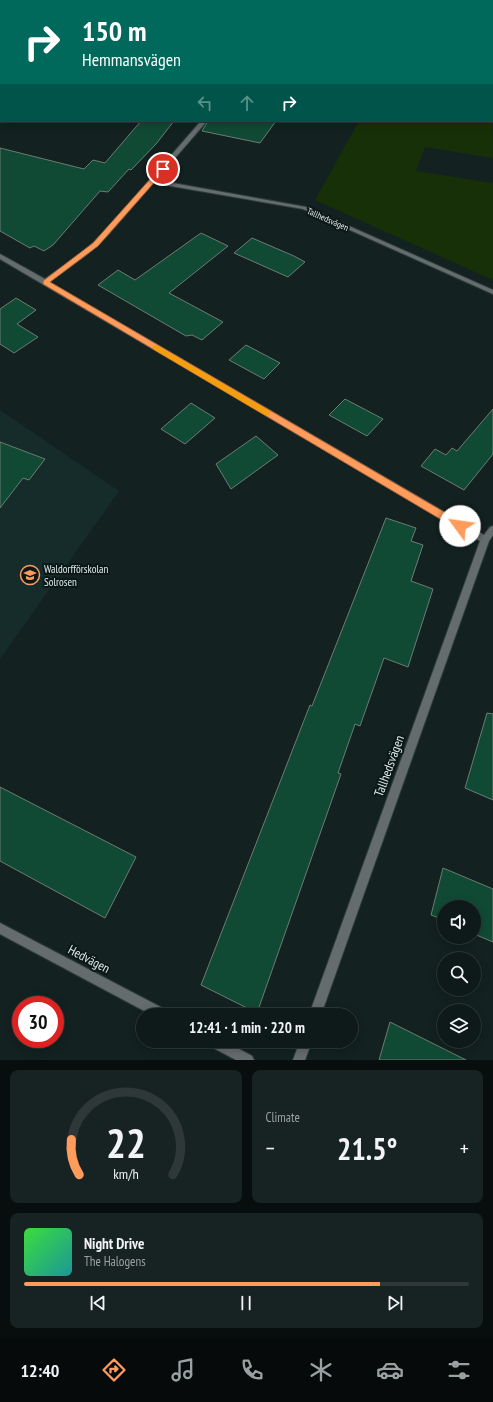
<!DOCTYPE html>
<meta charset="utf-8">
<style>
body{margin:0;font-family:"PT Sans Narrow",sans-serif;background:#172222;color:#f1f3f6;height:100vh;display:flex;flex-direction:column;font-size:15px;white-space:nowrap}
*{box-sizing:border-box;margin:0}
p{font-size:13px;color:#9ba0a2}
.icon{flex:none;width:22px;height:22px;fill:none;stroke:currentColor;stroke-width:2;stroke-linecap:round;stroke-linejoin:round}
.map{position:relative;height:1060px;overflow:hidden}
.sheet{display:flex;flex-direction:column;gap:10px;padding:10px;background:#080e0e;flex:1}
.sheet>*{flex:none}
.top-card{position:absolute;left:0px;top:0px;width:493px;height:122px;box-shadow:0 2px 10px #0003,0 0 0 1px #2e3838;background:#00695c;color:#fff;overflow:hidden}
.tools{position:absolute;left:437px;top:900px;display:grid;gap:8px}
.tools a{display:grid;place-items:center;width:44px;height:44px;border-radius:50%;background:#0e1919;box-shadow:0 2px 10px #0003,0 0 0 1px #2e3838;font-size:20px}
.speed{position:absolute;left:12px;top:996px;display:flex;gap:8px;font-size:20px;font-weight:700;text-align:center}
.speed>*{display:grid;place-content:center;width:52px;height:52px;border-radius:50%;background:#0e1919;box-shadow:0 2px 10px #0003,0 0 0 1px #2e3838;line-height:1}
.speed .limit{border:6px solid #d22;background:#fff;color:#111}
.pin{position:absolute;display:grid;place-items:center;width:34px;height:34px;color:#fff;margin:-17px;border:2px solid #fff;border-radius:50%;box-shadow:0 1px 4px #0007}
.me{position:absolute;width:44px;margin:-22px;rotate:301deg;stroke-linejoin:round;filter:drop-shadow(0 0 3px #0008)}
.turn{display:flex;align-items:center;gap:14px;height:84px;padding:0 16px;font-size:18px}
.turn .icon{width:52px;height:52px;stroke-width:2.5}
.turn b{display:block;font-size:28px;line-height:34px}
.lanes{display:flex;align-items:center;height:38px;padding:0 16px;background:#0003;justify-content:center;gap:20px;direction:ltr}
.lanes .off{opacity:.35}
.big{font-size:30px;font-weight:700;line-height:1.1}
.sheet .card{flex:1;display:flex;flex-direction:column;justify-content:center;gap:6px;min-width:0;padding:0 14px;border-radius:8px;background:#172222}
.sheet .dial{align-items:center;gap:0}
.dial svg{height:104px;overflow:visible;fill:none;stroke:#2e3838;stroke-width:7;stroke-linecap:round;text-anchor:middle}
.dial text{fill:#f1f3f6;stroke:none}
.song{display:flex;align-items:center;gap:12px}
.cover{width:48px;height:48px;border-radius:6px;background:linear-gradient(135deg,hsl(120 70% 55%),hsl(180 70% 35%))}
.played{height:4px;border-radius:2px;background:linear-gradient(90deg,#ff9b5b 80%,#2e3838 80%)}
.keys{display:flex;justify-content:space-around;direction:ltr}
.heat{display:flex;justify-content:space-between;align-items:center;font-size:22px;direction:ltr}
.sheet .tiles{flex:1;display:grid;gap:10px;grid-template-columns:1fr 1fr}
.card:last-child{grid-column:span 2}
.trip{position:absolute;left:136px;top:1008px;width:222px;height:40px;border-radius:20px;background:#0e1919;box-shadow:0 2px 10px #0003,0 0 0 1px #2e3838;font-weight:700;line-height:40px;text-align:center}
.menu{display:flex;height:64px;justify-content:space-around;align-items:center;background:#060a0a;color:#9ba0a2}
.menu .icon{width:28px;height:28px}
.menu .active{color:#ff9b5b}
.menu b{font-size:18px;color:#f1f3f6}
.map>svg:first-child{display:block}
.built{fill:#152c2b}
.green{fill:#183008}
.building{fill:#104a34;stroke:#6e7b74}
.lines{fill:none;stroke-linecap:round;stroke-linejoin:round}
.street-casing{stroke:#303d3d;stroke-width:2}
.street{fill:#656c6e;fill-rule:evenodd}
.route{fill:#ff9b5b;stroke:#a6653b}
.slow{fill:#f59e0b}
.labels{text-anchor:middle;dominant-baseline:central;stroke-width:4;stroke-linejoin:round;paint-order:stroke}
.far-street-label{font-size:9px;fill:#e1ebea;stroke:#0a1817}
.poi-label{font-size:11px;fill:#e1ebea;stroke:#0a1817;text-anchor:start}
.near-street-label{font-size:13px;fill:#e1ebea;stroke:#0a1817}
</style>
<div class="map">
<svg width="493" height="1060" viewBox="0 0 493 1060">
<rect width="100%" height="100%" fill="#132121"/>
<polygon class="built" points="0,410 119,491 0,659"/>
<polygon class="green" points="492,31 493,158 425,147 416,171 493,183 493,280 315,200 359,121 492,121"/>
<g class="building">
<polygon points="141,121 174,121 156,144 131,170 129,169 108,192 100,191 53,245 44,251 34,246 30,248 0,231 0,148 84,169 93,160 105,163"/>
<polygon points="208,121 276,121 260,143 202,131"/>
<polygon points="201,233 228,246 169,293 223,322 202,340 192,335 186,336 98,285 118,270 135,280"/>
<polygon points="252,238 294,256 305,262 288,277 234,253"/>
<polygon points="16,298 36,310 17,324 38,337 14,353 0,344 0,309"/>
<polygon points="246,345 280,363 264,379 229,360"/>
<polygon points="345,399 383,419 367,436 329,415"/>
<polygon points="191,403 215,418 185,444 161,429"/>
<polygon points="493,409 493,454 464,490 421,466 435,449 446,455 452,448 457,451"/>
<polygon points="256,436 278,455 231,489 216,464"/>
<polygon points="0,442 45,459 29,480 23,478 0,508"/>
<polygon points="386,518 416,528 411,541 423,545 411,581 433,589 408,667 384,658 360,726 355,724 338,773 341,774 257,1013 201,985 310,705 312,706"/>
<polygon points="487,713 493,714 493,800 465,788"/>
<polygon points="0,787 136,857 105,918 0,861"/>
<polygon points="443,868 493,889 493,942 474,934 474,907 444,907 444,920 431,915"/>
<polygon points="390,1022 466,1060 379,1060"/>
</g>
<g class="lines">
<defs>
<g id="street">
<polygon points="273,0 281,0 282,1 274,1"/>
<polygon points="1,116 1,120 0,121 0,117"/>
<polygon points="201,121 207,121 156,180 306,207 493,290 493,294 303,209 153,183 106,237 86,255 49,282 484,535 490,527 493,526 493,535 489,541 321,1015 309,1015 480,541 0,259 0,254 45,279 82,253 102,235"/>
<polygon points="0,923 168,1011 170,1015 152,1015 0,934"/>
<polygon points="206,1041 224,1041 252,1056 254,1060 236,1060 208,1045"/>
<polygon points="300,1041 312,1041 305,1060 293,1060"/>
</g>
</defs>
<use href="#street" class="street-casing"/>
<use href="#street" class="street"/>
</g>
<polygon class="route" points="161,167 166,169 98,246 50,282 463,523 463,529 457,529 43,284 43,281 93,243"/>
<polygon class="slow" points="156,345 270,411 270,415 265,415 153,349 153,346"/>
<defs>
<symbol id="school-ring" viewBox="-11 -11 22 22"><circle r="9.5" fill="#0a1817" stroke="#ff9b5b" stroke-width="1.5"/><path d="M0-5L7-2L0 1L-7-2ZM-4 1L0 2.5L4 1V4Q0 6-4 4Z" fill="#ff9b5b"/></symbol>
</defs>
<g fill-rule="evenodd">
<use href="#school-ring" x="19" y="564" width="22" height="22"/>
</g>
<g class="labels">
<g class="far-street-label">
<text transform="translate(328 219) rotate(24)">Tallhedsvägen</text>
</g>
<g class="poi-label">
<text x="44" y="569">Waldorfförskolan<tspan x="44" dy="13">Solrosen</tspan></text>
</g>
<g class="near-street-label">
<text transform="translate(389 766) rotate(-70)">Tallhedsvägen</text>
<text transform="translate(89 959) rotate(28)">Hedvägen</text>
</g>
</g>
</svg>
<div class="tools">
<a><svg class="icon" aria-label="sound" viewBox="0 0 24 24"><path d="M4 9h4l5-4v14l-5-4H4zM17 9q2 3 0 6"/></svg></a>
<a><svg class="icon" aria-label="search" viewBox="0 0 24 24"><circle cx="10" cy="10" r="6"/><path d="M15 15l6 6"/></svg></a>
<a><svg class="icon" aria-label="layers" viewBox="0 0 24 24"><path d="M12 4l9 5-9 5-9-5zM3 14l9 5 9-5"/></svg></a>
</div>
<div class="speed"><div class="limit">30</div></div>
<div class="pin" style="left:163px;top:169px;background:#d93025"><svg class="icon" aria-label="arrive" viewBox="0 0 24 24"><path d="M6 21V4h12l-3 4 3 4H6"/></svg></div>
<svg class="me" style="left:460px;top:526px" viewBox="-20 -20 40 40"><circle r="19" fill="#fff"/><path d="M0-13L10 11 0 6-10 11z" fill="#ff9b5b"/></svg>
<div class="trip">12:41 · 1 min · 220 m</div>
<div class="top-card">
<div class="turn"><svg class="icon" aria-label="right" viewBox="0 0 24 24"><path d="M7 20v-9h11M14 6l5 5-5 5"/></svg><div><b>150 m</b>Hemmansvägen</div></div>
<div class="lanes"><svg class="icon off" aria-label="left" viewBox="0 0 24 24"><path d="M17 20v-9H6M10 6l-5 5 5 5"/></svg><svg class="icon off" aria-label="ahead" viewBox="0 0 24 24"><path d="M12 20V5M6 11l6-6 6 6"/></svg><svg class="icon" aria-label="right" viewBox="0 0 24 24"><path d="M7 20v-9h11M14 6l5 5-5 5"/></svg></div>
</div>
</div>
<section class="sheet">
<div class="tiles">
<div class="card dial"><svg viewBox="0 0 100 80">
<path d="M14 69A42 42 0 1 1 86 69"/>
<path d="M14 69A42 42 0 0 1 8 42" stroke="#ff9b5b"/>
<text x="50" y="56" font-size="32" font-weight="700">22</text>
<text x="50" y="72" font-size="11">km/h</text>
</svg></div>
<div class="card"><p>Climate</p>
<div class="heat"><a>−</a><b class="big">21.5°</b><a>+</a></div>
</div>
<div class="card">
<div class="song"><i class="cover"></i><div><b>Night Drive</b><p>The Halogens</p></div></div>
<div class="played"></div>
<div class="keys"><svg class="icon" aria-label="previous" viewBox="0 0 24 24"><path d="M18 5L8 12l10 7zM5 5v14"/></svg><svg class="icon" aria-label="pause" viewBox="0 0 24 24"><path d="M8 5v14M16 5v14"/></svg><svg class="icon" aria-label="next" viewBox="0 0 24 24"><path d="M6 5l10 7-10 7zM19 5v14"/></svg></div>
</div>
</div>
</section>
<nav class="menu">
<b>12:40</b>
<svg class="icon active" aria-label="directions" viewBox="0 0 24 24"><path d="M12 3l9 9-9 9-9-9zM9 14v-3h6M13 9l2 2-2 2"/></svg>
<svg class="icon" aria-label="music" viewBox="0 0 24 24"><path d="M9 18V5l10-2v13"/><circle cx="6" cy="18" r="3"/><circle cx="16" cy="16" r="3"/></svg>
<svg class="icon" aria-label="phone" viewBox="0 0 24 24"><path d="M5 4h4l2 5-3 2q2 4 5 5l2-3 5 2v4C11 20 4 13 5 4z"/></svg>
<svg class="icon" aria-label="climate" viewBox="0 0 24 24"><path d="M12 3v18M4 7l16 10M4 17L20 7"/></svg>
<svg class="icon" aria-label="car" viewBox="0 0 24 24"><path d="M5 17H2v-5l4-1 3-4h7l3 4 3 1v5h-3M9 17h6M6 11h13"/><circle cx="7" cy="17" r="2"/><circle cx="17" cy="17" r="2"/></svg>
<svg class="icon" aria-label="filters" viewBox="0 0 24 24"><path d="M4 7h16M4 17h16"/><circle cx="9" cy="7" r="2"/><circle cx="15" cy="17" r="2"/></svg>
</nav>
